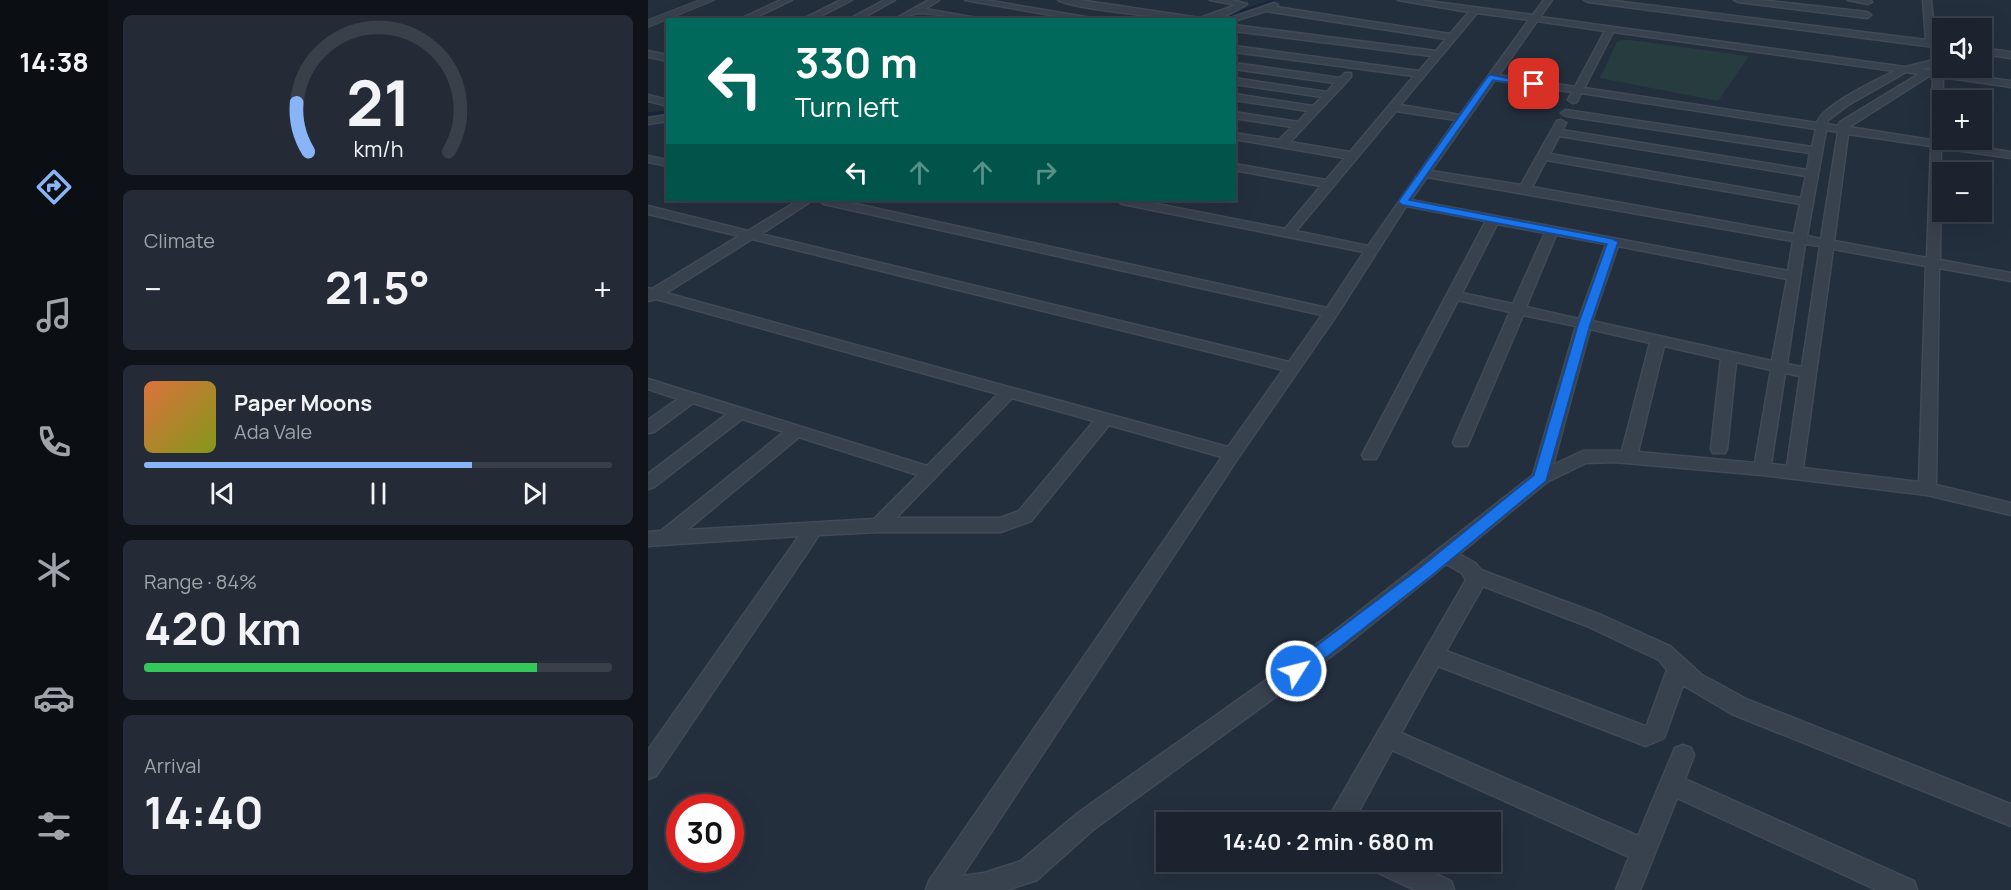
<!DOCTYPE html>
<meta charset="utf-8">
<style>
body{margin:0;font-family:Manrope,sans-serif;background:#242b36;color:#f1f3f6;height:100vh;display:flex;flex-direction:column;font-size:22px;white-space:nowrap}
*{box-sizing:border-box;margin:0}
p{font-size:20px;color:#a0a4aa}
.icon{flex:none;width:33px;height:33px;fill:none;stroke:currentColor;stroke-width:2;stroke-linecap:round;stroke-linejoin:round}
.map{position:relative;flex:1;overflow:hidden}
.details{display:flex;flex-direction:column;gap:15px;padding:15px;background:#0f1319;width:540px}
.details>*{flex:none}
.top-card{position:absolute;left:18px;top:18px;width:570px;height:183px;border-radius:0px;box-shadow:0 6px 24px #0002,0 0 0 2px #39404a;background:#00695c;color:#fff;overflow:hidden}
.fabs{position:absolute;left:1284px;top:18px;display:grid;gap:12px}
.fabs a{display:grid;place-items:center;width:60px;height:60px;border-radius:0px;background:#1b232e;box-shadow:0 6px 24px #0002,0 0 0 2px #39404a;font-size:30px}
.speed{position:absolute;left:18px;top:794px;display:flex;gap:12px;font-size:30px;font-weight:700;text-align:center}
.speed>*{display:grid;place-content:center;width:78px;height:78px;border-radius:50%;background:#1b232e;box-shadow:0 6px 24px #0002,0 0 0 2px #39404a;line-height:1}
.speed .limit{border:9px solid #d22;background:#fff;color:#111}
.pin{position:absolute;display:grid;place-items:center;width:51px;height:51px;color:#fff;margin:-26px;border-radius:12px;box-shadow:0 3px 9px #0006}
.me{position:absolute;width:66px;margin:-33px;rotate:54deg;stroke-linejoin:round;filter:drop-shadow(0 0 4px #0008)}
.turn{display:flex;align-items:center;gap:21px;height:126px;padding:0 30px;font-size:27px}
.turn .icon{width:78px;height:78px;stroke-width:2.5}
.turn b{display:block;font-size:42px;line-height:51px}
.lanes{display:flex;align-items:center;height:57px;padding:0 30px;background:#0003;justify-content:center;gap:30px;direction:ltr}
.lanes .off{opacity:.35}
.big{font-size:45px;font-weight:700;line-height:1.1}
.details .tile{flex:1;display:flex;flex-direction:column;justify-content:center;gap:9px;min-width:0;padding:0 21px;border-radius:9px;background:#242b36}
.details .dial{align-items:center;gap:0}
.dial svg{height:156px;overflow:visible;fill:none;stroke:#39404a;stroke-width:7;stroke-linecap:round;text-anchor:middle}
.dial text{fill:#f1f3f6;stroke:none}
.song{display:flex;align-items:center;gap:18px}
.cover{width:72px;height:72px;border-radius:9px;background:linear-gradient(135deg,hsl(20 70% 55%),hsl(70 70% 35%))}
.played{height:6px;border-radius:3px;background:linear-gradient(90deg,#8ab4f8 70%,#39404a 70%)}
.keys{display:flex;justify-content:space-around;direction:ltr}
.heat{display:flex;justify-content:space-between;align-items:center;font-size:33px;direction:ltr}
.charge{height:9px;border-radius:4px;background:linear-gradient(90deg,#34c759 84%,#39404a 0)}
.trip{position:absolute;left:508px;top:812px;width:345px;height:60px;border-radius:0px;background:#1b232e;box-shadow:0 6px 24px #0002,0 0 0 2px #39404a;font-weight:700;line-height:60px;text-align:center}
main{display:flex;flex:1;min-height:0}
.menu{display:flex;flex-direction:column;width:108px;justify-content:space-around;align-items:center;background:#0b0e12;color:#a0a4aa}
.menu .icon{width:42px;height:42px}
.menu .selected{color:#8ab4f8}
.menu b{font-size:27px;color:#f1f3f6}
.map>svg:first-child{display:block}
.green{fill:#263c3f}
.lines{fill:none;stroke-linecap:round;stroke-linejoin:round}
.stream-far1{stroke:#17263c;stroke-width:2}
.stream{stroke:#17263c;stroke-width:3}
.minor-casing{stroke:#414a57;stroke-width:3}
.tertiary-casing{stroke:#414a57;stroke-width:2}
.minor{fill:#38414e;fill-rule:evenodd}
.tertiary{fill:#38414e;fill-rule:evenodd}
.route{fill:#1a73e8;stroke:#114b97;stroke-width:1.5}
</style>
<main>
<nav class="menu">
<b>14:38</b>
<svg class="icon selected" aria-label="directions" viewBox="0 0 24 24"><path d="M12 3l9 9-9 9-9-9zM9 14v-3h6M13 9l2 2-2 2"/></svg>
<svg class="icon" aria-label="music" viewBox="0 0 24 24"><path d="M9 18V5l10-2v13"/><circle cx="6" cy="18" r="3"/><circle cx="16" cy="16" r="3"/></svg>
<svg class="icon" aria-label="phone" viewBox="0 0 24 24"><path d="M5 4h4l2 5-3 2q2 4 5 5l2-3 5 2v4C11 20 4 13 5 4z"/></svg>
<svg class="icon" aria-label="climate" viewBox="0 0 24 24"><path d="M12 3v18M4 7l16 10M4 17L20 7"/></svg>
<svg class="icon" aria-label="car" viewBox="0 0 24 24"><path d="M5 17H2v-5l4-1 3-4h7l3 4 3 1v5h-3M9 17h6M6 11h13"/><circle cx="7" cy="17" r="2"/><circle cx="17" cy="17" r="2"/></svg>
<svg class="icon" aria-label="filters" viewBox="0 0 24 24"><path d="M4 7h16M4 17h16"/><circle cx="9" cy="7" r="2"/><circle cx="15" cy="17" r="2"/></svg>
</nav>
<section class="details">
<div class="tile dial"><svg viewBox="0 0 100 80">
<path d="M14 69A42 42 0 1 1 86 69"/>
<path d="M14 69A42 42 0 0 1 8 44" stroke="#8ab4f8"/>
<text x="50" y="56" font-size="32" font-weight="700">21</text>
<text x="50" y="72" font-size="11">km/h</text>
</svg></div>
<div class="tile"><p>Climate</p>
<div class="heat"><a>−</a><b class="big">21.5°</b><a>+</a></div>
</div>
<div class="tile">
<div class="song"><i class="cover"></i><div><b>Paper Moons</b><p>Ada Vale</p></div></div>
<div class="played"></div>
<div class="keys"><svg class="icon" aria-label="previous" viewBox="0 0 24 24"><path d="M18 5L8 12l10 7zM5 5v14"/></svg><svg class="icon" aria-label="pause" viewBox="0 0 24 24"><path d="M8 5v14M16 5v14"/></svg><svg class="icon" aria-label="next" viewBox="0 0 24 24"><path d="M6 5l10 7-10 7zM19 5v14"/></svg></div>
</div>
<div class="tile"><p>Range · 84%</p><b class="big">420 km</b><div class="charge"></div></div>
<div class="tile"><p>Arrival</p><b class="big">14:40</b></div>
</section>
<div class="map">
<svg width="1363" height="890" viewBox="0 0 1363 890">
<rect width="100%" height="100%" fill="#242f3e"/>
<polygon class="green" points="974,40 983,40 1101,56 1070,101 952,78 969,42"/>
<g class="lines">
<polyline class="stream-far1" points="566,20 626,0"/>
<polyline class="stream" points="0,114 20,112"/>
<defs>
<g id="minor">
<polygon points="133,0 144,0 102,20 90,20"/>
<polygon points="193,0 204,0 165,20 153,20"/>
<polygon points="237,0 247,0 211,20 199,20"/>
<path d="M281,0h10l-14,9 63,11c-23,0 -45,-6 -68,-7 -9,0 -17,7 -27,7z"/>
<polygon points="317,0 337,0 455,20 431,20"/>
<path d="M410,0h21l121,18 36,-13 -26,-5h22l15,4c-9,6 -24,14 -37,16 -21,1 -138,-11 -152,-20z"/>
<path d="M750,0h22l113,15 11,-15h8l-12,17 365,50 37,-9v6l-21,5 90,12v6l-68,-10 -1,64 69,11v6l-70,-10 -1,112 71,13v8l-72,-13 -3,217 75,18v12l-84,-20 -165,-20 -148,-13 -28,1 -39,19 -88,72 16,9 6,7 120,45 69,31 32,29 46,25 263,104v22l-279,-112 -49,-29 -19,53 -18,8 -208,-80 -37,67 237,103 37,-88 8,-3 8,3 3,7 -9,24 229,102 3,9h-40l-200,-92 -37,92h-24l13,-33 -237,-107 -39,72h-24l4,-12 133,-230 -4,-7 -16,-9 -105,85 -247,180 -57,51 -30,10h-81l3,-9 293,-424 -113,-32 -78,96 -30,11h-122l-60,3 -163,241 -8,3v-29l151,-214 -151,10v-14l13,-1 123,-99 -42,-13 -88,68 -6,2v-15l79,-60 -34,-11 -39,29 -6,1v-13l30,-21 -30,-10v-10l279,87 71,-72 -342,-95 -8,2v-13l4,1 87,-53 -91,-22v-8l100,25 51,-31h14l-52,34 528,128 33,-47 -498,-111 -6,-4h20l489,108 37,-56 -242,-48 -6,-4h21l148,29 36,-43 -87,-16v-6l92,16 19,-22 -111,-19v-6l45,7 13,-13 -58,-9v-6l64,10 10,-11 -74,-11v-6l79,12 9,-9 -88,-13v-6l93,14 8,-9 -101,-14v-6l106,15 5,-5h6v4l-61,65 60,10 64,-76 -180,-24v-6l185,25 13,-15 -198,-25v-6l202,26 10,-12 -180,-28 -32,10 -9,-1 49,-17 4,2 -2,2 174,27 19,-22zM829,13l52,7 -69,95 -60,-10zM889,21l68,10 -30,56 -76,-12zM965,32l282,39c-18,9 -73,34 -78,52l-233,-35zM1258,72l13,2 -79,48 -2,4 -11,-2 1,-4 20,-15zM1281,76h4l-2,64 -82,-13zM847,80l77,12 -4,8 5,3 4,-1 4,-9 235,36 -4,18 -246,-37 -5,3 5,3 244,37 -3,17 -245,-40 4,-7 -5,-3 -4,1 -36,64 -90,-14zM748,111l60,9 -88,126 -72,-15zM1178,130l12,2 -17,107 -14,-3zM1200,134l83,12 -4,112 -93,-17zM911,136l247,40 -5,22 -251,-44zM898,160l254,44 -6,30 -262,-47zM779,177l366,64 -5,30 -377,-71zM758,206l80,15 -124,234 2,4h12l82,-159 52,12 -57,130 2,4h12l2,-4 54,-127 53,11 -43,149 -206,162 -249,176 -57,48 -37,12 -22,3 276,-418 100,-145zM849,224l48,9 -32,71 -51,-11zM908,235l50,9 -27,75 -53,-12zM104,239l531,131 -55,77 -562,-154zM1157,244l15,2 -18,121 -15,-3zM970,246l169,33 -15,82 -180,-40zM1185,249l93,17 -7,216 -116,-14zM942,329l60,14 -28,108h-39l-30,14zM1016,346l57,13 -10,90 2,4h12l2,-4 9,-87 35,8 -16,93 -117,-11zM1137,373l15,3 -13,90 -16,-2zM364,398l82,23 -75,90 -19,7h-104zM151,437l119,38 -44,44 -187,11zM835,586l104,40 72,34 8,10 -20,55 -2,1 -199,-75z"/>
<polygon points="936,0 959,0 1278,40 1275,0 1283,0 1287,41 1294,42 1294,48 940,2"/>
<polygon points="1086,0 1111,0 1219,12 1223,15 1219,18 1090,2"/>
<polygon points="1200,0 1222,0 1224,2 1220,4"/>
<polygon points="1334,48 1363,52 1363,58 1334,54"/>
<polygon points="0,51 20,55 20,61 0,57"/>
<polygon points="0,95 20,100 20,106 0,101"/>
<polygon points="20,115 20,121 0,124 0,118"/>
<polygon points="0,156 20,160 20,166 0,162"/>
<polygon points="721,861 760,861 803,881 806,890 767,890 724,870"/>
</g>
<polygon id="tertiary" points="52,0 66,0 0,27 0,20"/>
</defs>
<use href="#minor" class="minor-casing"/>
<use href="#tertiary" class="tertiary-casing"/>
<use href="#minor" class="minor"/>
<use href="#tertiary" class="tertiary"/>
</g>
<polygon class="route" points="843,75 890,84 886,86 845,80 761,200 965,239 970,242 942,325 898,481 783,576 654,676 648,678 642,676 639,671 642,666 772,568 886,475 930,325 959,244 755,205 750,202 840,76"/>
</svg>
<div class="fabs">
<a><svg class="icon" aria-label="sound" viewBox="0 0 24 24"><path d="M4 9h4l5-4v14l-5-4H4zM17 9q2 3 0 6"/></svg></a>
<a>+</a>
<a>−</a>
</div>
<div class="speed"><div class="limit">30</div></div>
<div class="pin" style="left:886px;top:84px;background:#d93025"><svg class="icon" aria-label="arrive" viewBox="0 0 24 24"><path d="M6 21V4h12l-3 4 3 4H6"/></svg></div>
<svg class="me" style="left:648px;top:671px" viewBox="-20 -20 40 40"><circle r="17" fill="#1a73e8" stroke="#fff" stroke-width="3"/><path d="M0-11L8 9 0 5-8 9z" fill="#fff"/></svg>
<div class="trip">14:40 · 2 min · 680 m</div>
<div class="top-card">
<div class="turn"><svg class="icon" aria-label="left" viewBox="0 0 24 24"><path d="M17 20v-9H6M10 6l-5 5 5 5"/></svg><div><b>330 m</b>Turn left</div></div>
<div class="lanes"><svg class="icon" aria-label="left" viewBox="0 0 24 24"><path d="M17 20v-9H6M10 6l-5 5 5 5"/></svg><svg class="icon off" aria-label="ahead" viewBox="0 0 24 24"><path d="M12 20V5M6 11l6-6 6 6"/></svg><svg class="icon off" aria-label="ahead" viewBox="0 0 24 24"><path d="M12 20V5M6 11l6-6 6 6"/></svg><svg class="icon off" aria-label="right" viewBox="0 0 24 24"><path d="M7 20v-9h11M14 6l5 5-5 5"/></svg></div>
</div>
</div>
</main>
